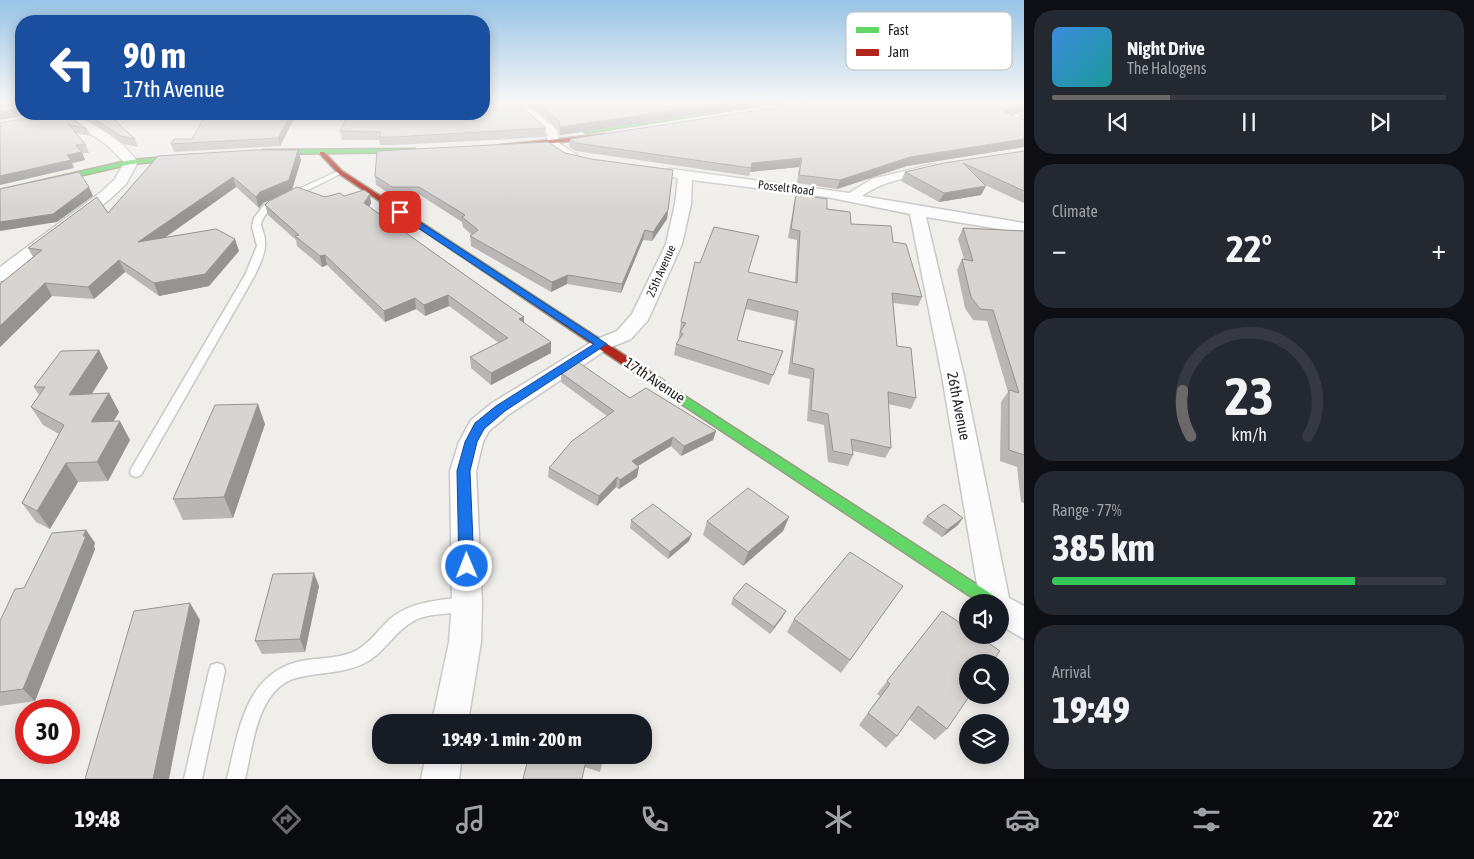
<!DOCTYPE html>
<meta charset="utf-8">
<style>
body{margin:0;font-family:"Asap Condensed",sans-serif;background:#242831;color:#f1f3f6;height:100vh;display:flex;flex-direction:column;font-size:19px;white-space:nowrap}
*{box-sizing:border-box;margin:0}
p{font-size:16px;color:#9ea1a6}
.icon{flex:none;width:28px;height:28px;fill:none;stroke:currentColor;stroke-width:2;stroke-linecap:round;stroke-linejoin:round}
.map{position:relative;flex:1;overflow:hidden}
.sheet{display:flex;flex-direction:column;gap:10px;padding:10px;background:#0d0f14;width:450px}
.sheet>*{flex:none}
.guide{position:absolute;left:15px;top:15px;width:475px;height:105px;border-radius:20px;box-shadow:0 2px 12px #0003;background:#1a4fa0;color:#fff;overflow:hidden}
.buttons{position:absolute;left:959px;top:594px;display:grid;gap:10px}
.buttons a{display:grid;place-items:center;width:50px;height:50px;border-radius:50%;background:#171b24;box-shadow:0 2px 12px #0003;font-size:25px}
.speed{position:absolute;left:15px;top:699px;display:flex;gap:10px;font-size:25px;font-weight:700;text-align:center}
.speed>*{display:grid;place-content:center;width:65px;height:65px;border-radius:50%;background:#171b24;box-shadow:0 2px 12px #0003;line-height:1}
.speed .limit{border:8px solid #d22;background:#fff;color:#111}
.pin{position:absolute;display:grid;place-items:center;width:42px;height:42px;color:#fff;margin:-21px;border-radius:10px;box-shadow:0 2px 8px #0006}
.me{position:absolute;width:55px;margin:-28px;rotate:359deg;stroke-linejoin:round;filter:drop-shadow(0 0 4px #0008)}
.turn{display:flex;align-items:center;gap:18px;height:105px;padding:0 25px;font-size:22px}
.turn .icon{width:65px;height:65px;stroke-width:2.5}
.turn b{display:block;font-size:35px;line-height:42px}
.big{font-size:38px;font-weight:700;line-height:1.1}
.sheet .card{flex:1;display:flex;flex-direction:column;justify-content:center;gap:8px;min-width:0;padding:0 18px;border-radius:20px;background:#242831}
.sheet .dial{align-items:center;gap:0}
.dial svg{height:130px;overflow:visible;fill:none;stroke:#363941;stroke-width:7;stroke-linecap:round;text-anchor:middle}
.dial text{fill:#f1f3f6;stroke:none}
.song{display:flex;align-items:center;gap:15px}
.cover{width:60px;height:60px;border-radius:8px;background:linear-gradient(135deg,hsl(210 70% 55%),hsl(180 70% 35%))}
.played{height:5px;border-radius:2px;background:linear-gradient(90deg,#6a6968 30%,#363941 30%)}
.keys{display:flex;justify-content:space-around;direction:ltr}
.heat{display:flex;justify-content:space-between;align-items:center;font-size:28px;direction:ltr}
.charge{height:8px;border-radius:4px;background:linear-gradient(90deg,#34c759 77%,#363941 0)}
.trip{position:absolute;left:372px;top:714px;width:280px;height:50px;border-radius:20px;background:#171b24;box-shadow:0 2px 12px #0003;font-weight:700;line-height:50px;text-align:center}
.menu{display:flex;height:80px;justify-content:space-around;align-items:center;background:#090b0e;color:#9ea1a6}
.menu .icon{width:35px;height:35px}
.menu .active{color:#6a6968}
.menu b{font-size:22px;color:#f1f3f6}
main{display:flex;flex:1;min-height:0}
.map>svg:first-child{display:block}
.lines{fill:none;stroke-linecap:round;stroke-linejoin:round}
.lane-casing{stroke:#c9c8c7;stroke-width:3}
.street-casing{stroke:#c9c8c7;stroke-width:3}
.fast-casing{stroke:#999a82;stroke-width:3}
.jam-casing{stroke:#999a82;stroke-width:3}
.lane{fill:#fdfcfc;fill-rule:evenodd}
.street{fill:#fdfcfc;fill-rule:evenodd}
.fast{fill:#63d668;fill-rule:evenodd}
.jam{fill:#b3261e;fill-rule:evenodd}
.wall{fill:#b9b6b5;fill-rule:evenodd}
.shaded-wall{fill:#969493}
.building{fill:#d7d4d2;stroke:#969493}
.route{fill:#1a73e8;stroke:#114b97}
.labels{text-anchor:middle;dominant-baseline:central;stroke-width:5;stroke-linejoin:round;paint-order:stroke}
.far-street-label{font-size:12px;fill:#222;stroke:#fff}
.street-label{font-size:15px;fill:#222;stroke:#fff}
.key{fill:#fff;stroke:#bdbdbd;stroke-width:1}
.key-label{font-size:14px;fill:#222}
</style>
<main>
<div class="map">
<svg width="1024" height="779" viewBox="0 0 1024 779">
<rect width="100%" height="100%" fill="#f0eeeb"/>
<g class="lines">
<defs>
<g id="lane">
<polygon points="1024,112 1024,116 1011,119 1024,124 1024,128 1002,119"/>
<path d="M338,171l6,1 -74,37c-17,20 -4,16 -5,36 0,10 -6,21 -10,30l-114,200 -5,2 -5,-2 -1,-3 1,-3 114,-194 12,-29 -5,-19 2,-9 10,-13z"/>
<path d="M466,597l5,2 3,5 -3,5c-18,7 -41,2 -59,13 -19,11 -28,32 -49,42 -22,10 -44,8 -67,14 -39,11 -43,68 -51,101h-18c11,-45 17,-103 70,-117 19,-5 41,-2 60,-12 13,-7 22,-21 33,-31 21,-18 50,-19 76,-22z"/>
<polygon points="217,663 223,665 225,671 202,779 184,779 209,671 211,665"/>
</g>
<g id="street">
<polygon points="510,102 523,102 557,130 559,143 578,156 576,159 566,159 548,148 547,134"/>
<polygon points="62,114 75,114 107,133 124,146 138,162 126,184 110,199 6,280 0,281 0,267 100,193 115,179 124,162 107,145"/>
<path d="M934,164l7,4 -2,3c-26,6 -54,8 -77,25l162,27v10l-98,-16 38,159 45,222 15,8v33l-24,-14v-23h-20l-38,-226 -32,-162 -83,-17 -135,-17 -1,24 -9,40 -34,76 -17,19 -22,9 -101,67 -19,16 -6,11 -7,29 6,132 -1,39 -13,80h-36l17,-80 3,-39 -2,-132 9,-29 12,-22 21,-17 103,-63 22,-9 15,-17 34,-70 9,-40 3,-26 -12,-2 -2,-3 2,-3 5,-1 178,24 23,-14z"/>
<polygon points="426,755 462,755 459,779 421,779"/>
</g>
<g id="fast">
<polygon points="766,102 781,102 586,133 583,131"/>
<polygon points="415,149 417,150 417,152 263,154 260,152 263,150"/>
<polygon points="192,155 195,157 194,158 131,164 0,194 0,190 131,160"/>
<polygon points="660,380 996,597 998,602 979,602 656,387 654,384 656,381"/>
</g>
<g id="jam">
<polygon points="606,134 608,135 608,137 500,149 497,147 500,145"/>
<polygon points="320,152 324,152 342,171 664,381 666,384 664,387 656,387 338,173 320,154"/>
</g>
</defs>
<use href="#lane" class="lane-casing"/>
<use href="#street" class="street-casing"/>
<use href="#fast" class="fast-casing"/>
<use href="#jam" class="jam-casing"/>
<use href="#lane" class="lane"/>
<use href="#street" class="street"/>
<use href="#fast" class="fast"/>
<use href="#jam" class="jam"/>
</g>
<g class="wall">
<polygon points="526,102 782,102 560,135 558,129"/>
<path d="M1024,102v45l-117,19 -70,23 -40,-6 2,-16 -49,5 -1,4 -173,-25 -7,-4 1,-8zM1021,112l-3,6 -7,-3z"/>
<polygon points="46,114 87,129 91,136 75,133 86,145 89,153 82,153 85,160 72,163 74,168"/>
<polygon points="78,114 108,114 135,139 138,147 124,144"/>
<polygon points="206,114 484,114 546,128 545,137 396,145 380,145 379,140 342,140 340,131 348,115 295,117 280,146 174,152 171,144 192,139"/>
<polygon points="298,150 301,160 292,190 325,197 344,196 371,203 369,207 524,317 524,323 551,353 491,385 471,368 470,357 499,343 449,306 425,316 416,309 385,322 327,265 322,267 297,246 296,240 268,215 265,205 271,200 263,203 259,208 236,187 166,237 239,251 209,286 159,296 125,272 94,299 52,296 0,347 0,284 33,257 28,248 108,213"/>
<polygon points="1024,151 1024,203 983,184 986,186 981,195 939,202 901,181 905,172"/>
<polygon points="565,153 668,210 667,219 652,241 643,240 621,293 567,284 551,292 471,246 470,236 472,235 463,227 462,222 420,195 393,196 376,185 375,176"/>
<polygon points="796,194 827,209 851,224 893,242 922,297 918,306 893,303 897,346 916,398 911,409 888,404 891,448 885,458 853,451 853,455 848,466 828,462 824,425 807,421 810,379 788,374 795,321 746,309 737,340 783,351 769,385 674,355 676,344 678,342 681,322 795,282 797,240 788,238 794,203"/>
<polygon points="963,228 1024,231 1024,503 1021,502 1017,467 1000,461 1001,402 1008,392 987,321 973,320 965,308 957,270 962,259 964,259 958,239"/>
<polygon points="99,350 108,368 92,394 109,393 119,412 113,422 130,440 108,481 78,482 50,529 36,522 22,503 59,434 43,425 31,407 39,395 34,387"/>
<polygon points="561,373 716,431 713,440 681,456 671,446 638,466 637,477 619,489 616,487 597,506 548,477 549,468 607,416 561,382"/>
<polygon points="265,424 233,518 183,520 173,499"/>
<polygon points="927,516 958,525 942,537 922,523"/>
<polygon points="789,517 783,531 743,566 703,535 707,521"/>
<polygon points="631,520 689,541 668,559 630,528"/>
<polygon points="86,530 95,543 94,546 95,549 35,701 0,706 0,621 24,588"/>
<polygon points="319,586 305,652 262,654 255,641"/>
<polygon points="903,586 841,673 787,632 794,619"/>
<polygon points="733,598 782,618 770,634 731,604"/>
<polygon points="942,611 947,729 935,740 909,719 897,736 886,748 859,725 880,696 877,694"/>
<polygon points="529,755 604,755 600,772 584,767"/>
</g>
<g class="shaded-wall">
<polygon points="732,102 782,102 560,135 560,127"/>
<polygon points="1024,104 1024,111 1000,118 1004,110"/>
<polygon points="21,108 21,114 32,114 0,120 0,112"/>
<polygon points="291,114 294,114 295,117 280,146 278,138"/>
<polygon points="1024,139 1024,147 907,166 837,189 840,180 910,157"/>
<polygon points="298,150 301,160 292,190 263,203 259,208 256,197"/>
<polygon points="82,152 85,160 72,163 74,168 0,185 0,176 67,155"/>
<polygon points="802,158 799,167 750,172 749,176 752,163"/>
<polygon points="233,177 236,187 143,253 138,242"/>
<polygon points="986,186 981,195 939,202 944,193"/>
<polygon points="89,187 93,196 57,222 0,231 0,222"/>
<polygon points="370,194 371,203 366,213 364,203"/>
<polygon points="668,210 667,219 652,241 653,232"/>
<polygon points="645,230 643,240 621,293 622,284"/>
<polygon points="235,239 239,251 209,286 159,296 154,283"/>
<polygon points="325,255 327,265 322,267 320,256"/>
<polygon points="119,260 125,272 94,299 88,287"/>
<polygon points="568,275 567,284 551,292 552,282"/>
<polygon points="45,283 52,296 0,347 0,326"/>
<polygon points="448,295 449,306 425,316 424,305"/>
<polygon points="415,298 416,309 385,322 384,311"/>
<polygon points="524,317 524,328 519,319"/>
<polygon points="551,342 551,353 491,385 491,373"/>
<polygon points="99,350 108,368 79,413 69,395"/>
<polygon points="109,393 119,412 102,441 91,422"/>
<polygon points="258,404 265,424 233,518 224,497"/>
<polygon points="120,421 130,440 108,481 97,462"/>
<polygon points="716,431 713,440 681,456 684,446"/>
<polygon points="673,437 671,446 631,470 632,461"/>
<polygon points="66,463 78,482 50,529 37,511"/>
<polygon points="639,467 637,477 619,489 620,480"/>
<polygon points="617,477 616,487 597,506 599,496"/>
<polygon points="789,517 783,531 743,566 748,552"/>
<polygon points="963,518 958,525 942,537 947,530"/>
<polygon points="86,530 95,543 94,546 95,549 35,701 23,689"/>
<polygon points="692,534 689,541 668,559 670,552"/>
<polygon points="314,573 319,586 305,652 300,639"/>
<polygon points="190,603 200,620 169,779 153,779"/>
<polygon points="786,611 782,618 770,634 774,627"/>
</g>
<g class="building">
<polygon points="0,102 21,102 21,108 0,112"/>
<polygon points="484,102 516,102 546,128 395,137 379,137 381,132 340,131 349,114 484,114"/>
<polygon points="536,102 732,102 560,127 559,121"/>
<polygon points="813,102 1024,102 1024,104 1004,110 1005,113 1024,120 1024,139 910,157 840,180 799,175 802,158 752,163 751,168 576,143 570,139"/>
<polygon points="46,114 65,114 87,129 68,124 86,145 76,145 82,152 67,155 71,160 0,176 0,123"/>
<polygon points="86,114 108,114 135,139 121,136"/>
<polygon points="206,114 291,114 278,138 171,144 174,139 192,139"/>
<polygon points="548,142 565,153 591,159 673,170 668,210 653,232 645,230 622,284 568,275 552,282 470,236 478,230 462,217 465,215 419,187 392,187 375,176 377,151"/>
<polygon points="254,150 298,150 289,180 260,192 256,197 233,177 138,242 216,229 235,239 205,274 154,283 119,260 88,287 45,283 0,326 0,284 42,250 28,248 97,197 108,213 158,156"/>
<polygon points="1024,151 1024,191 963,163 986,186 944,193 905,172 944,163"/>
<polygon points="79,172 89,187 53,214 0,222 0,189"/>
<polygon points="297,187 325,197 340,193 344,196 364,190 370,194 364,203 524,317 519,319 551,342 491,373 470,357 508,338 448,295 424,305 415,298 384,311 325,255 320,256 295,236 299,235 265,205 269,201"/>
<polygon points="796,194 827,199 827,209 850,212 851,224 891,226 893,242 906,244 922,297 892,293 897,346 911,348 916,398 888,392 891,448 851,439 853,455 833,451 828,414 811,410 814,369 792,363 798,311 748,299 737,340 783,351 773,375 676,344 683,334 680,332 686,323 681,322 695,262 700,263 714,227 759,236 748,272 797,283 800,231 791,229"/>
<polygon points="963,228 1024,231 1024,455 1009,450 1009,390 1019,393 993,310 980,309 971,297 962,259 973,261"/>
<polygon points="99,350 69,395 109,393 91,422 120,421 97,462 66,463 37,511 22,503 64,425 31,407 45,387 34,387 61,351"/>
<polygon points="578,362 630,398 646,388 716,431 684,446 673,437 632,461 639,467 620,480 617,477 599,496 549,468 572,441 614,411 561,373"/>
<polygon points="258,404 224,497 173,499 215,405"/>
<polygon points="748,488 789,517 748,552 707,521"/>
<polygon points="653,504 692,534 670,552 631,520"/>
<polygon points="944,504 963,518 947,530 927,516"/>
<polygon points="86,530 83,536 86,536 23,689 0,692 0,621 15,589 24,588 52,533"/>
<polygon points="850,552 903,586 850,660 794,619"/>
<polygon points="314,573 300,639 255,641 273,574"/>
<polygon points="746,583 786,611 774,627 733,598"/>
<polygon points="190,603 153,779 85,779 134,611"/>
<polygon points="942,611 968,628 968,635 977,635 1000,651 992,662 968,662 968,695 970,695 947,729 918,706 897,736 868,713 890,684 887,681"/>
<polygon points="540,715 566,722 538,722"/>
<polygon points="529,755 604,755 603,761 587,756 582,779 523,779"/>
</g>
<linearGradient id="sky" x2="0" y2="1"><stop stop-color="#97c4e6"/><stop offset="0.48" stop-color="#f8f7f6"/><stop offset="1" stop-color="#f8f7f6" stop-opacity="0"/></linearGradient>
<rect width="1024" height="211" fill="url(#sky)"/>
<polygon class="route" points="397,211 403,211 607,344 505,411 484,429 477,442 470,471 474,566 472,570 467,572 462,570 459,566 457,471 465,442 475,423 496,406 594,344 397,214"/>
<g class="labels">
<g class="far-street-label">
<text transform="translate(786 188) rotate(7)">Posselt Road</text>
<text transform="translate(661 271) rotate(-66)">25th Avenue</text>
</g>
<g class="street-label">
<text transform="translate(655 380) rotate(34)">17th Avenue</text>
<text transform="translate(959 406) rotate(79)">26th Avenue</text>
</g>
</g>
<rect x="846" y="12" width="166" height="58" rx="8" class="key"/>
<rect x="856" y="27" width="23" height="6" fill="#63d668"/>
<rect x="856" y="49" width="23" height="7" fill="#b3261e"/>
<g class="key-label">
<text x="888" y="35">Fast</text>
<text x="888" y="57">Jam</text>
</g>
</svg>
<div class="buttons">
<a><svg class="icon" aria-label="sound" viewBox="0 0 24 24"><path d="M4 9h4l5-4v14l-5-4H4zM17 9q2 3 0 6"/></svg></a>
<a><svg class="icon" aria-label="search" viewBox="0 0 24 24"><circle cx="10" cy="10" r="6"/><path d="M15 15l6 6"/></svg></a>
<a><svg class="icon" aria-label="layers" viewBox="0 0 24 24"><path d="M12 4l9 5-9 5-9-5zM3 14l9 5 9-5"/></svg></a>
</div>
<div class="speed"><div class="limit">30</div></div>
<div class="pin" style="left:400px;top:212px;background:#d93025"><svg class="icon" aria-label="arrive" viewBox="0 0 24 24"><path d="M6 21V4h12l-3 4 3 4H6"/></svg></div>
<svg class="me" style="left:467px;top:566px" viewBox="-20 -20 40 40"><circle r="17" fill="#1a73e8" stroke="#fff" stroke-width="3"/><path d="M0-11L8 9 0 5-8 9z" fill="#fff"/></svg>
<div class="trip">19:49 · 1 min · 200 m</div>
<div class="guide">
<div class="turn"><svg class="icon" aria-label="left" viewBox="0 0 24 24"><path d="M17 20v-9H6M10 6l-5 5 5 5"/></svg><div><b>90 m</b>17th Avenue</div></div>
</div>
</div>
<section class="sheet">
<div class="card">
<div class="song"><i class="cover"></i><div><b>Night Drive</b><p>The Halogens</p></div></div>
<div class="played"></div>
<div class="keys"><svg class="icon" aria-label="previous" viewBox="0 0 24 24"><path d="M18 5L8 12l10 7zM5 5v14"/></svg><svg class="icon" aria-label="pause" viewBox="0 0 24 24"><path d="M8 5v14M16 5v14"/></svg><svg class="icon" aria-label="next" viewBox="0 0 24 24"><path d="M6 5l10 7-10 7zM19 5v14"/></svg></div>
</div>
<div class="card"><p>Climate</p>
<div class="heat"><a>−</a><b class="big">22°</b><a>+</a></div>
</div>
<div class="card dial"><svg viewBox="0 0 100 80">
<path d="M14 69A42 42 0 1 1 86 69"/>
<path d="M14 69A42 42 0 0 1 9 41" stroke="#6a6968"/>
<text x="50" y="56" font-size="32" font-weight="700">23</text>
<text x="50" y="72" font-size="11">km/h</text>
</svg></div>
<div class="card"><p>Range · 77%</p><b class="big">385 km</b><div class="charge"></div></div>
<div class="card"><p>Arrival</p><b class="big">19:49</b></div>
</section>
</main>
<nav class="menu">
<b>19:48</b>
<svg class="icon active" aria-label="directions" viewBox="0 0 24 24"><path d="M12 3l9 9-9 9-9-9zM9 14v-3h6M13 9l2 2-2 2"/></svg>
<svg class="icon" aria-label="music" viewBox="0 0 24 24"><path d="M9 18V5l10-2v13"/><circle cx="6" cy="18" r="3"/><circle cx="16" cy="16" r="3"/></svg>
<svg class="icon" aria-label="phone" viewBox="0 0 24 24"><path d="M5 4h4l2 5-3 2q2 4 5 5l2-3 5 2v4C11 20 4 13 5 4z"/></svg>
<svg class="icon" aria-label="climate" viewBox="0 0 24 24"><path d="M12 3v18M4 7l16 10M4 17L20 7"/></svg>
<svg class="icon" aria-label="car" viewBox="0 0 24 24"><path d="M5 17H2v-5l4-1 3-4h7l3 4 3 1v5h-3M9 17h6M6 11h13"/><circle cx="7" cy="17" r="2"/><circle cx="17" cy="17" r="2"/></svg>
<svg class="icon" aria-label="filters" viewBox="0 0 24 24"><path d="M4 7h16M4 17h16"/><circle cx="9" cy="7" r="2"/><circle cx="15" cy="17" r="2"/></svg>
<b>22°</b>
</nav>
